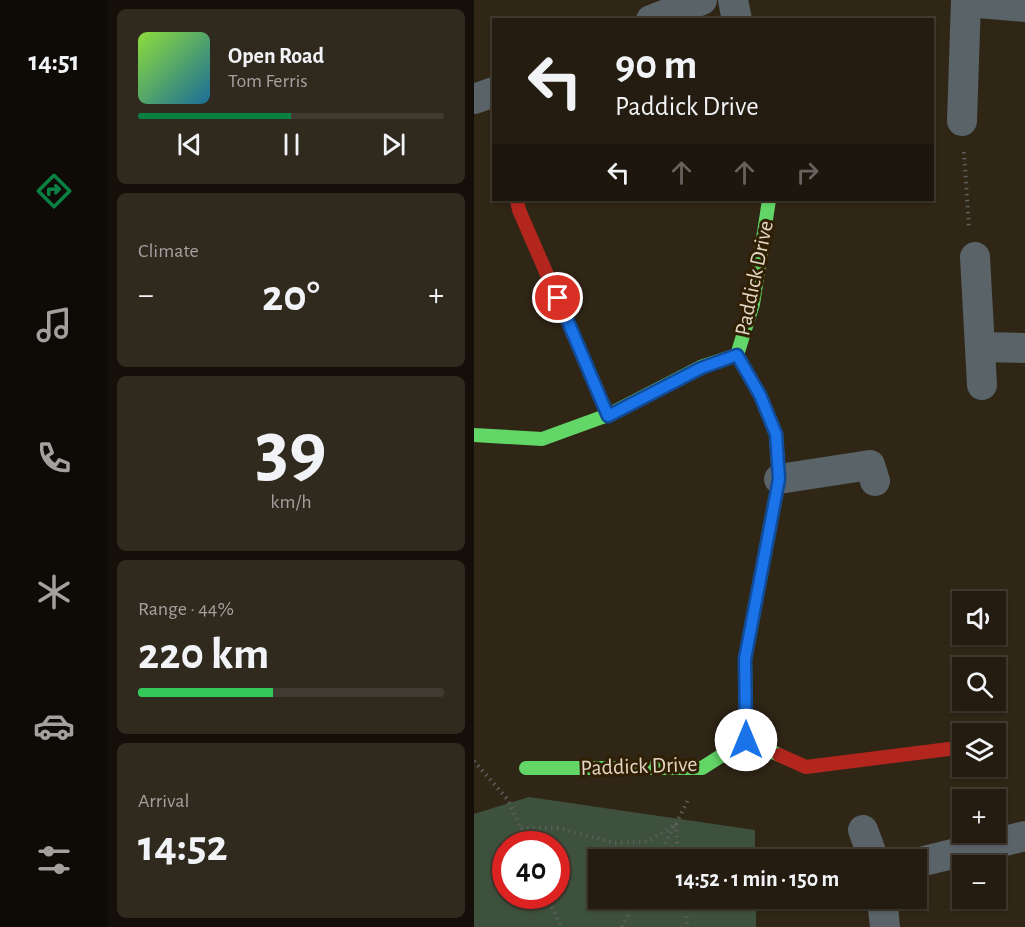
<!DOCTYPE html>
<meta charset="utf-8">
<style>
body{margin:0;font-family:"Alegreya Sans",sans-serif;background:#30291e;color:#f1f3f6;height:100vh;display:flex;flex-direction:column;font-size:22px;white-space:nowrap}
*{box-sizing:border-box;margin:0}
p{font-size:20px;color:#a3a19f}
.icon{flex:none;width:33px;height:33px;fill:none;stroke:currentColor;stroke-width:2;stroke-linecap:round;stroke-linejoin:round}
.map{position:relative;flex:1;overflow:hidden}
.drawer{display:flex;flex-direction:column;gap:9px;padding:9px;background:#140f09;width:366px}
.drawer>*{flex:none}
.guide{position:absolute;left:18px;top:18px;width:442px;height:183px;border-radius:0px;box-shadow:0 2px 4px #0004,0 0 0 2px #413a30;background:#241c10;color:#f1f3f6;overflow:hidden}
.fabs{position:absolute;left:478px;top:591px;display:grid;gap:12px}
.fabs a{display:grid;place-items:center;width:54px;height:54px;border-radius:0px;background:#241c10;box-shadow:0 2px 4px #0004,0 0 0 2px #413a30;font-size:30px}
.speed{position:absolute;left:18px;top:831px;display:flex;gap:12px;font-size:30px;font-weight:700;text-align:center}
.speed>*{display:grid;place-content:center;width:78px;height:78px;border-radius:50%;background:#241c10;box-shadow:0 2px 4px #0004,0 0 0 2px #413a30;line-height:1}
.speed .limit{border:9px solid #d22;background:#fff;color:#111}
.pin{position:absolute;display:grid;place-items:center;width:51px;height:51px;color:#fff;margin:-26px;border:3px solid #fff;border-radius:50%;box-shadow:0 2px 6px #0007}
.me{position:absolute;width:66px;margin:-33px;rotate:0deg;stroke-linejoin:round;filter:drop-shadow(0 0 4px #0008)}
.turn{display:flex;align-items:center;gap:21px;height:126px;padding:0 24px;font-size:27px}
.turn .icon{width:78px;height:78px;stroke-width:2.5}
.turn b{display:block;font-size:42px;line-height:51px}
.lanes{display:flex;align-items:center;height:57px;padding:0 24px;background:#0003;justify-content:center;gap:30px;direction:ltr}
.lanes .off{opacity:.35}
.big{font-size:45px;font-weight:700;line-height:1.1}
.drawer .card{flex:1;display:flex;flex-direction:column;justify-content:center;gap:9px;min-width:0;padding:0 21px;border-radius:9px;background:#30291e}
.drawer .dial{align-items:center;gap:0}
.dial b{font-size:78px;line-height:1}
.song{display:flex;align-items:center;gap:18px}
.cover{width:72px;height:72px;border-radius:9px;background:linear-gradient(135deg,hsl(90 70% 55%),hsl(200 70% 35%))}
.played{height:6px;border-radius:3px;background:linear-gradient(90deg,#0b8043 50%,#413a30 50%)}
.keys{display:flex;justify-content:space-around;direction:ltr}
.heat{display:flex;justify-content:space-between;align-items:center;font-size:33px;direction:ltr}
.charge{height:9px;border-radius:4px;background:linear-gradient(90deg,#34c759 44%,#413a30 0)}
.trip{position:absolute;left:114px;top:849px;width:339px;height:60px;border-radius:0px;background:#241c10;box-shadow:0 2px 4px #0004,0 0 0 2px #413a30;font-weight:700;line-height:60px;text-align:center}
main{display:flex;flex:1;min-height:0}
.menu{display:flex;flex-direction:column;width:108px;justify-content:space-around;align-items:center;background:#0e0b06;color:#a3a19f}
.menu .icon{width:42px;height:42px}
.menu .on{color:#0b8043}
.menu b{font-size:27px;color:#f1f3f6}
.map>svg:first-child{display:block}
.green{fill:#3e513c;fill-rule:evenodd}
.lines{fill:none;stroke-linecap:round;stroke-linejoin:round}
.path{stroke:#5c5e5c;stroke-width:4;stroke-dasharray:1.5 4.5;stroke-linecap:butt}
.street{stroke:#596368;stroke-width:30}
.fast{stroke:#63d668;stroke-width:14}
.jam{stroke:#b3261e;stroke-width:14}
.route-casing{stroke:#114b97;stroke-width:15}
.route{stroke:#1a73e8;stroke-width:10}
.labels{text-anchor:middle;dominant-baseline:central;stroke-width:6;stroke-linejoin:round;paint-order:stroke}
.street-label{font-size:22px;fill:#e3d8c8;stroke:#301f03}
</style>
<main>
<nav class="menu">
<b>14:51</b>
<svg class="icon on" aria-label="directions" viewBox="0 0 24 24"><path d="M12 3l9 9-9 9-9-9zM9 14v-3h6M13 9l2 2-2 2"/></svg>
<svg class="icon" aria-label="music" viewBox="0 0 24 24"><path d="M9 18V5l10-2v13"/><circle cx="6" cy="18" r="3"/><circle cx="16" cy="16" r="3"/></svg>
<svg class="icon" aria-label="phone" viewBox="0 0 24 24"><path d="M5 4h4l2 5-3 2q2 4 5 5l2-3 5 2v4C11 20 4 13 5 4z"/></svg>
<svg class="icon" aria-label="climate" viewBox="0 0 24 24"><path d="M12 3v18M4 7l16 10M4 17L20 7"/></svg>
<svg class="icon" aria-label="car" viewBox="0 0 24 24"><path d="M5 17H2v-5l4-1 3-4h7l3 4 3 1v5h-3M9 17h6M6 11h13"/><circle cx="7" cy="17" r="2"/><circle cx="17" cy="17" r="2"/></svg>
<svg class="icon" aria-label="filters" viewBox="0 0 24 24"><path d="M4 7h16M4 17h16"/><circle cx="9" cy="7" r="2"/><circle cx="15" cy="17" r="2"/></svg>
</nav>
<section class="drawer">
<div class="card">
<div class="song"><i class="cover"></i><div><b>Open Road</b><p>Tom Ferris</p></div></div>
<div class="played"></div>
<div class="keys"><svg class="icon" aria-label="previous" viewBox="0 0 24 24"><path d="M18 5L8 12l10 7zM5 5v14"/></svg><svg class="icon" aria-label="pause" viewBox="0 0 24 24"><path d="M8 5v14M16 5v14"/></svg><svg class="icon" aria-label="next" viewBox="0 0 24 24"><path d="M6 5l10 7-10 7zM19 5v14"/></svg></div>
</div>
<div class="card"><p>Climate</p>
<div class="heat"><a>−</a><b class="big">20°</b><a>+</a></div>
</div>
<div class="card dial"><b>39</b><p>km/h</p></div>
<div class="card"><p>Range · 44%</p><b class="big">220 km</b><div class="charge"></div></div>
<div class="card"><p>Arrival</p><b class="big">14:52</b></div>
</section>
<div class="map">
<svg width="551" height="927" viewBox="0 0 551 927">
<rect width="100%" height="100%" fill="#302616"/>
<path class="green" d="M55,797l226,33v29l-157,1v38l158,1v28h-282v-113zM32,844h50v52h-50z"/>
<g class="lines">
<g class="path">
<polyline points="490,152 495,228"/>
<polyline points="0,761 34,800 54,844"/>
<polyline points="202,824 204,860"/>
<polyline points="47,828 85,828 140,843 174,841 202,824 214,800"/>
<polyline points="183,860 201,824"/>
<polyline points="73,896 87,927"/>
<polyline points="212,898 213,927"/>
<polyline points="148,927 163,898"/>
</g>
<g class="street">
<polyline points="259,0 263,20"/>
<polyline points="492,2 551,7"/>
<polyline points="177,20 228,0"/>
<polyline points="0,99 20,92"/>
<polyline points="488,121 492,0"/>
<polyline points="501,257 508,385"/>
<polyline points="507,347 551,348"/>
<polyline points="305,479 396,465 401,481"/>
<polyline points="389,830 400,860"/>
<polyline points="442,863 551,836"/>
<polyline points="408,898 411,927"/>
</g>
<g class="fast">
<polyline points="263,355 286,395 302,434 305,479 271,659 272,740 305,755"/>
<polyline points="0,435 68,439 134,415 227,367 263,355 279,304 295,200"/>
<polyline points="52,768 228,768 272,740"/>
</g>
<g class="jam">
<polyline points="43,200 45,210 134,415"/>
<polyline points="305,755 332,767 475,749"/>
</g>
</g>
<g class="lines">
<defs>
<polyline id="route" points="84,298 134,416 227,368 263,355 286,395 302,434 305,479 271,659 272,740"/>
</defs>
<use href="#route" class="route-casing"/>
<use href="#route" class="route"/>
</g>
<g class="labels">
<g class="street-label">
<text transform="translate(280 278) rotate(-78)">Paddick Drive</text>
<text transform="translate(165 766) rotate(-2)">Paddick Drive</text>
</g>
</g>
</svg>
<div class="fabs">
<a><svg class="icon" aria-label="sound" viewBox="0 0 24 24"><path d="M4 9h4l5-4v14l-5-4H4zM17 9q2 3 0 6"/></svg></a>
<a><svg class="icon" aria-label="search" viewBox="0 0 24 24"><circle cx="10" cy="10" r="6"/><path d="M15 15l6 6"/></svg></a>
<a><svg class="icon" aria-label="layers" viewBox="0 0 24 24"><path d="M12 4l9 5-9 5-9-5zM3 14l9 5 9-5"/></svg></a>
<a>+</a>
<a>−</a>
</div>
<div class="speed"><div class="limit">40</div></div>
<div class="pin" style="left:84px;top:298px;background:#d93025"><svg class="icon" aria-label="arrive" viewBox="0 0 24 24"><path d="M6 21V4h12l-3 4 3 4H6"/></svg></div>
<svg class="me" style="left:272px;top:740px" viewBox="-20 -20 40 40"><circle r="19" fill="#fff"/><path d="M0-13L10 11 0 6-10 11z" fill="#1a73e8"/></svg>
<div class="trip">14:52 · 1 min · 150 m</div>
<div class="guide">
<div class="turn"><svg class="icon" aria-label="left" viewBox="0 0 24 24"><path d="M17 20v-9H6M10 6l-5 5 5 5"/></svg><div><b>90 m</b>Paddick Drive</div></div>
<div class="lanes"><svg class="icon" aria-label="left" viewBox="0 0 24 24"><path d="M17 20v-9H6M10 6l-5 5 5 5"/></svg><svg class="icon off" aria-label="ahead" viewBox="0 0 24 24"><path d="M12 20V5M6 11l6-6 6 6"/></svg><svg class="icon off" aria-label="ahead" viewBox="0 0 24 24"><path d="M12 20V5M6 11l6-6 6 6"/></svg><svg class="icon off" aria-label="right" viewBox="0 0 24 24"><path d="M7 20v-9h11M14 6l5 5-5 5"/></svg></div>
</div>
</div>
</main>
